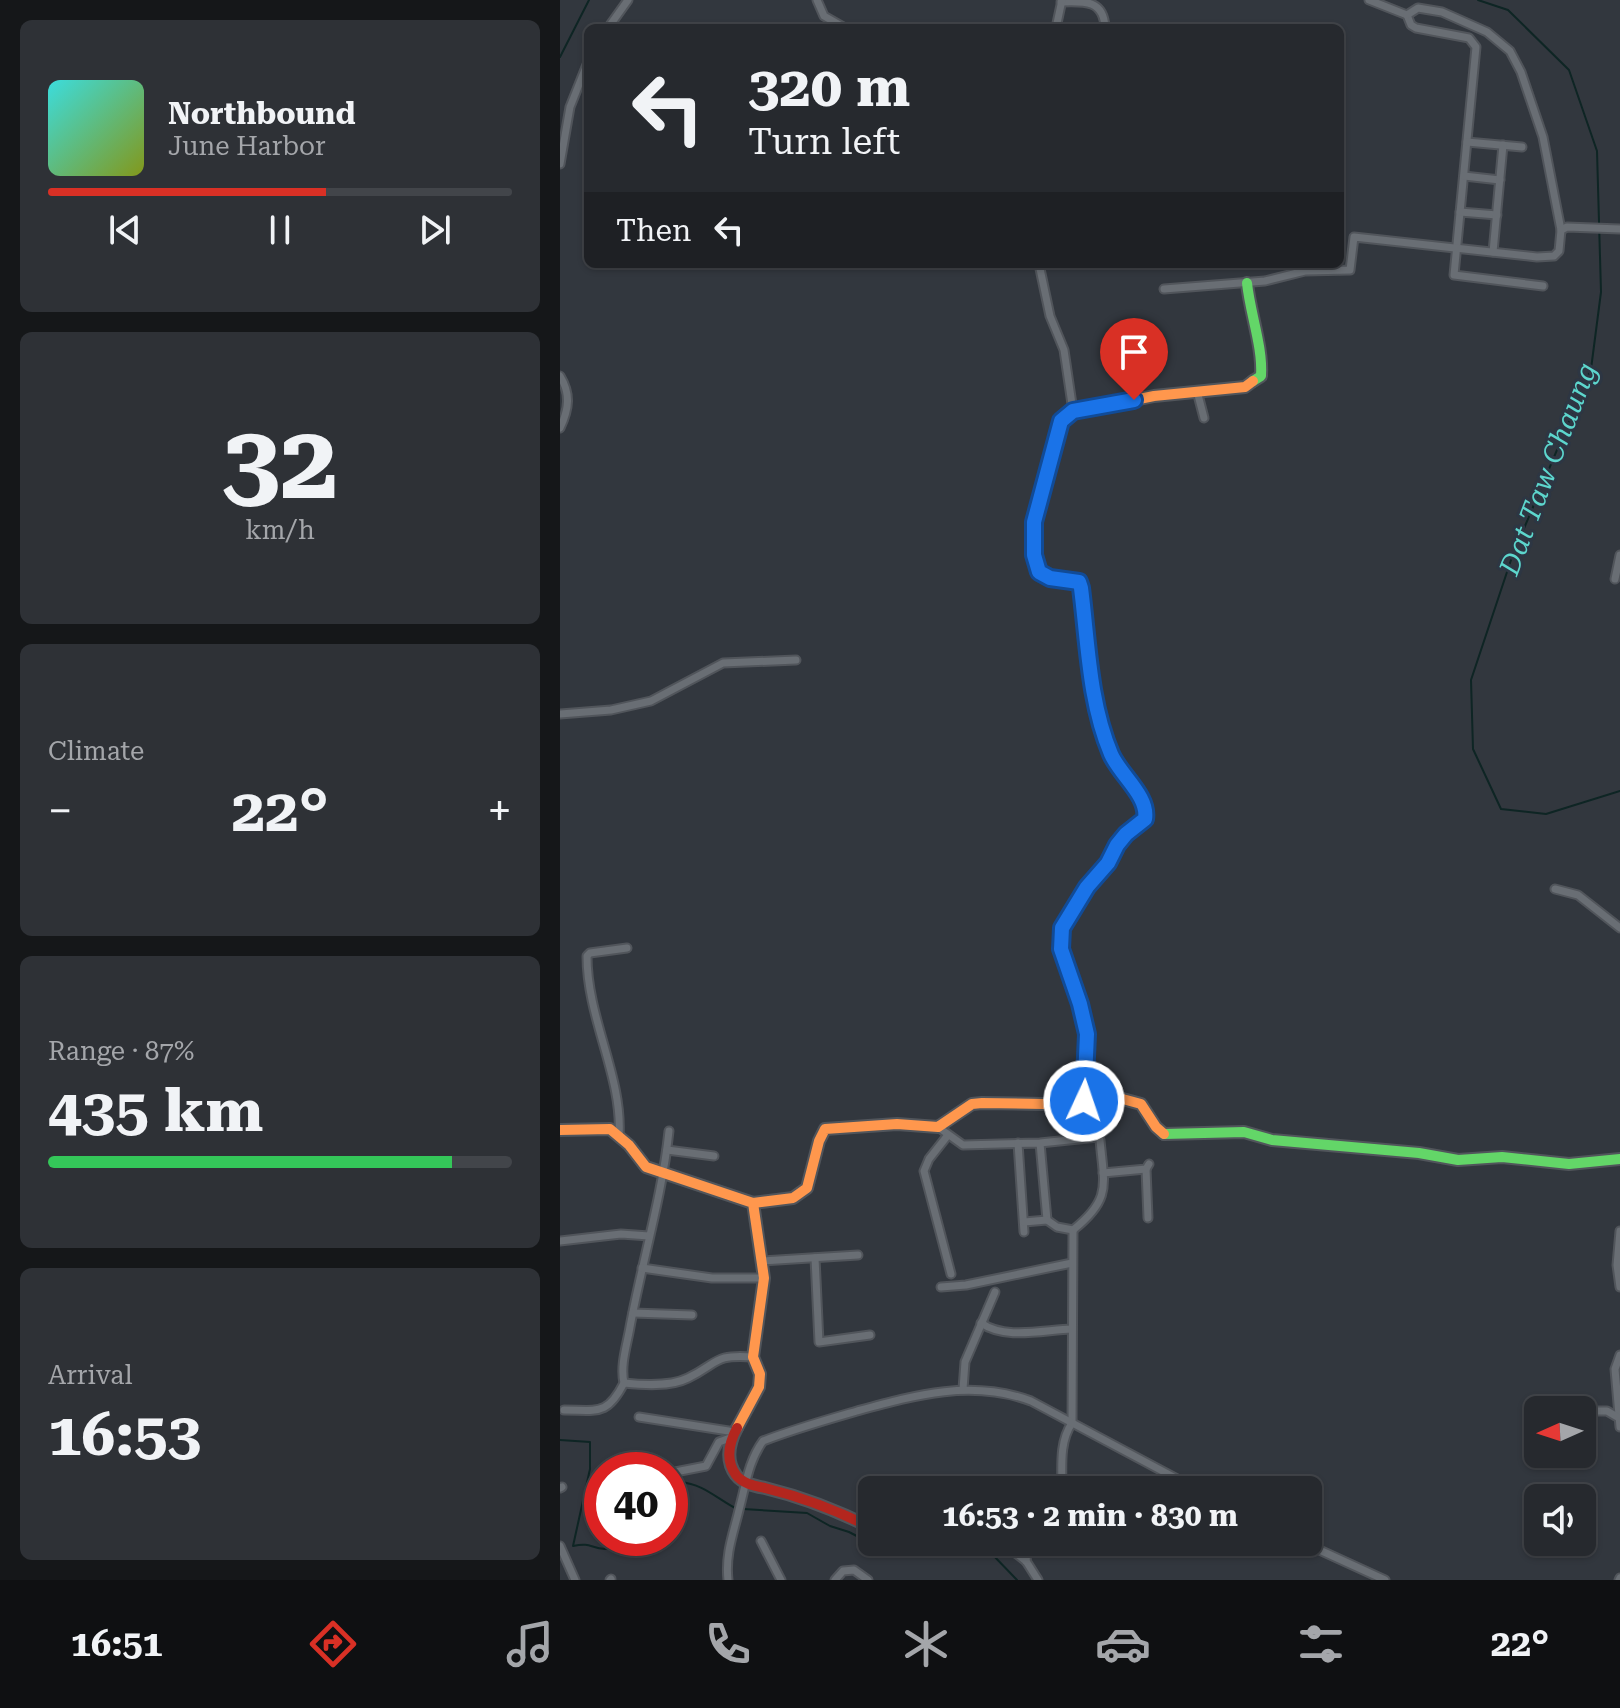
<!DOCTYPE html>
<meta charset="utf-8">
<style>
body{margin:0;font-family:"Roboto Serif",serif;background:#2e3136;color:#f1f3f6;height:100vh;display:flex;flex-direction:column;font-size:30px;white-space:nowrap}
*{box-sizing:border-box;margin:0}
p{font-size:26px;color:#a4a6aa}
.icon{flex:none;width:44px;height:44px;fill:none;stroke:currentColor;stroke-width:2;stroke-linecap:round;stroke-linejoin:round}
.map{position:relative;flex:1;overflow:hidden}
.details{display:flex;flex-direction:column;gap:20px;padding:20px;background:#151719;width:560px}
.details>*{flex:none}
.guide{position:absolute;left:24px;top:24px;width:760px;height:244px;border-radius:12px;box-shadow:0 2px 6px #0004,0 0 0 2px #42454a;background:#26292e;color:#f1f3f6;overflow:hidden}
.needle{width:52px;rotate:267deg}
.tools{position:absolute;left:964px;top:1396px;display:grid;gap:16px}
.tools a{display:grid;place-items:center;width:72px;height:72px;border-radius:12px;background:#26292e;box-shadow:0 2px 6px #0004,0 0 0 2px #42454a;font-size:40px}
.speed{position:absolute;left:24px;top:1452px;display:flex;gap:16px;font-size:40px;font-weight:700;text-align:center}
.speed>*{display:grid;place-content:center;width:104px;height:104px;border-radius:50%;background:#26292e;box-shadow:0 2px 6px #0004,0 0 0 2px #42454a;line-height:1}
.speed .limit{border:12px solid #d22;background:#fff;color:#111}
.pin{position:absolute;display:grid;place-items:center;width:68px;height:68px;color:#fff;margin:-82px -34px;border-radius:50% 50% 50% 0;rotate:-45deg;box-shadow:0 0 8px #0007}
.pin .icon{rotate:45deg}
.me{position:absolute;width:88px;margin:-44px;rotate:3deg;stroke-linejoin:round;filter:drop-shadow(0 0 6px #0008)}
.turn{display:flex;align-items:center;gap:28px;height:168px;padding:0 32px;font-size:36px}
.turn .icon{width:104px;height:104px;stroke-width:2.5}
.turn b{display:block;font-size:56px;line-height:68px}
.then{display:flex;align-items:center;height:76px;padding:0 32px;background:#0003;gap:16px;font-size:30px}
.big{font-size:60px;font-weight:700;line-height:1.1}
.details .widget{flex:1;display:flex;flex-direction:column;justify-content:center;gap:12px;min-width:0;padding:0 28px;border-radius:12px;background:#2e3136}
.details .dial{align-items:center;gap:0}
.dial b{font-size:104px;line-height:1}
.song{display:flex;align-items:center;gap:24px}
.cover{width:96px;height:96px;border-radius:12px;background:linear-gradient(135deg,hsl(180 70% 55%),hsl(70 70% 35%))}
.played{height:8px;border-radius:4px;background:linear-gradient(90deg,#d93025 60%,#42454a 60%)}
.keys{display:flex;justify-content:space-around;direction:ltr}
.heat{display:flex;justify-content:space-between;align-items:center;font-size:44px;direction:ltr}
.charge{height:12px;border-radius:6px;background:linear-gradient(90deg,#34c759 87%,#42454a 0)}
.trip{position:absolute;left:298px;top:1476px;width:464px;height:80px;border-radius:12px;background:#26292e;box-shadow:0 2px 6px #0004,0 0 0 2px #42454a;font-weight:700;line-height:80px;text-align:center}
.tab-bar{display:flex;height:128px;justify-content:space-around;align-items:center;background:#0f1012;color:#a4a6aa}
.tab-bar .icon{width:56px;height:56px}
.tab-bar .on{color:#d93025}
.tab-bar b{font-size:36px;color:#f1f3f6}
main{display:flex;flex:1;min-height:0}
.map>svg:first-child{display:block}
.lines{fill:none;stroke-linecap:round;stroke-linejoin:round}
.stream{stroke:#0e2524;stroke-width:2}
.street-casing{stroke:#51555b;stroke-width:11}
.fast-casing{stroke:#51555b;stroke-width:14}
.slow-casing{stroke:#51555b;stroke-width:14}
.jam-casing{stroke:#51555b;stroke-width:14}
.street{stroke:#696e74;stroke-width:7}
.fast{stroke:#63d668;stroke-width:10}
.slow{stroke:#ff974d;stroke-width:10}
.jam{stroke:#b3261e;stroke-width:10}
.route-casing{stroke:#114b97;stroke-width:20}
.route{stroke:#1a73e8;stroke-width:14}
.labels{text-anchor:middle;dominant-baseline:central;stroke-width:6;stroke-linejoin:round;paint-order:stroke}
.water-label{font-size:28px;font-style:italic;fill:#5dd6cd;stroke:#2d3643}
</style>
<main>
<section class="details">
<div class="widget">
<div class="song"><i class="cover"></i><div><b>Northbound</b><p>June Harbor</p></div></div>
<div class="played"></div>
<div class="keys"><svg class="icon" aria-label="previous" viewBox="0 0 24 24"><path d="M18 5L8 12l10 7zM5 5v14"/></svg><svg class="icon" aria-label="pause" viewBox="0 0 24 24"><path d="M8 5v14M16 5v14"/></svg><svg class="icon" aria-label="next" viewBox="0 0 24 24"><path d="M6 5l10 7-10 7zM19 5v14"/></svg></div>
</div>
<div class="widget dial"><b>32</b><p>km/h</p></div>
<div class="widget"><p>Climate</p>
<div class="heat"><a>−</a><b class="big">22°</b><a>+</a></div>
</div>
<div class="widget"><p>Range · 87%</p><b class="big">435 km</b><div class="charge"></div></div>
<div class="widget"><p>Arrival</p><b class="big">16:53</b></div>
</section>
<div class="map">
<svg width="1060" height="1580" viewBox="0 0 1060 1580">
<rect width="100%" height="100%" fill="#32373e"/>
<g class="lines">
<g class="stream">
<polyline points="918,0 948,10 1009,70 1037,151 1041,292 1031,369 952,557 911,680 913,749 941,809 986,814 1060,791"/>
<polyline points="0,57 29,0"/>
<path d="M0,1440l30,2v27l-17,77c18,-4 17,2 32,3 14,0 26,-5 39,-11"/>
<path d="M110,1493l10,-11c24,2 37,17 57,27"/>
<polyline points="183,1509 247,1513 270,1526 289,1532 316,1546 337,1542"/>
<polyline points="410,1542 431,1553 457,1580"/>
</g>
<defs>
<g id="street">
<polyline points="257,0 264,16 285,28"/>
<polyline points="809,0 847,15 851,25 856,28 909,38 916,47 894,275 983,286"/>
<path d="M501,2c24,-1 43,-2 44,26"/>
<polyline points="847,15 858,8 882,12 927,32 950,51 961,72 983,137 1001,230"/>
<polyline points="48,28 68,0"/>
<polyline points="496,28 502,0"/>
<polyline points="907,142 962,147"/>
<polyline points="0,164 10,107 28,62"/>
<polyline points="904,176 940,180"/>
<polyline points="900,212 937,215"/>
<polyline points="933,252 943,145"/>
<polyline points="479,264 490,316 504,350 513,411"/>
<polyline points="604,289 705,281 745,271 790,270 794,237 977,257 994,256 999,251 1001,230 1007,227 1060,229"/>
<path d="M0,376c11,18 9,33 0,52"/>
<polyline points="637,391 644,418"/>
<polyline points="1055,579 1060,555"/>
<polyline points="0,714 51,710 91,701 163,663 236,660"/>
<polyline points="995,889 1018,895 1060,928"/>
<path d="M378,1127l25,18 77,-2 58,-6 2,3c4,45 12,59 -27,90l-16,-3 -10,-7 -7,-77"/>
<path d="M109,1131c-7,66 -27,131 -39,196 -3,18 -10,38 -6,56 19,2 46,4 64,-5 31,-15 25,-24 65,-21"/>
<polyline points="388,1135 369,1159 364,1171 391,1274"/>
<path d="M59,1136c4,-59 -32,-117 -32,-180l3,-3 37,-5"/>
<polyline points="458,1143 464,1232"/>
<polyline points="107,1150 154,1156"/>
<polyline points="586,1169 588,1218"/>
<polyline points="543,1173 586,1169 589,1164"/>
<polyline points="464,1222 487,1220"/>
<polyline points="1060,1231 1057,1265 1060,1287"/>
<polyline points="0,1241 61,1234 89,1236"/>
<polyline points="255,1258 259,1342 310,1335"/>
<polyline points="201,1261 298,1255"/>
<polyline points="82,1268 152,1278 204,1278"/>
<polyline points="381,1287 406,1285 512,1263"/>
<polyline points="73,1313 132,1315"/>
<path d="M421,1323c24,17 62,7 91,6"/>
<polyline points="1060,1355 1055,1369 1060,1427"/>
<polyline points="403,1389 405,1362 435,1292"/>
<path d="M4,1410c34,0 43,6 60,-27"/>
<polyline points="1022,1411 1047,1411 1059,1418"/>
<polyline points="79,1417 175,1432"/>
<polyline points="110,1473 146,1466 159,1442 170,1438"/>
<polyline points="0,1488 2,1487"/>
<path d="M502,1490c0,-23 -3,-48 10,-67l1,-193"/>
<polyline points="36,1524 42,1518"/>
<polyline points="201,1541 221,1580"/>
<polyline points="441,1542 466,1561 478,1580"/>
<polyline points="742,1542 825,1580"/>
<polyline points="0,1546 15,1580"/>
<polyline points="466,1561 468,1542"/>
<polyline points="50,1580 51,1579"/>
<path d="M168,1580c-3,-27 6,-48 12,-74 6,-23 9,-46 23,-65 31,-12 63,-21 94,-30 58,-16 115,-32 174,-10l167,89"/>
<polyline points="275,1580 283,1571 294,1570 308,1580"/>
<polyline points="1059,1580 1060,1578"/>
</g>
<g id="fast">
<path d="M687,283c3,30 16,64 14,93l-8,5"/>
<path d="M524,1101l3,-67 -7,-30 -19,-55 1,-21 25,-41 21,-24 9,-18 28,-26c0,-27 -24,-43 -33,-66 -18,-41 -22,-86 -27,-130"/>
<polyline points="604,1134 684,1132 712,1140 859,1153 898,1160 942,1157 1009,1164 1060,1159"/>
</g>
<g id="slow">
<polyline points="525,623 519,582 483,576 479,572 474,555 474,522 498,429 510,413 594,396 685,387 693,381"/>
<polyline points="0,1130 50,1129 69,1145 86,1167 193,1203 204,1278 193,1357 200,1374 199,1387 177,1428"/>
<polyline points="193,1203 233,1198 247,1188 259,1141 265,1129 337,1124 378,1127 412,1104 422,1103 484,1104 559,1098 581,1104 596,1127 604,1134"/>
</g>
<path id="jam" d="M177,1428c-8,15 -12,32 -1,47 7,9 19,11 29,13 37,9 73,23 107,40"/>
</defs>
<use href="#street" class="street-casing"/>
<use href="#fast" class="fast-casing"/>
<use href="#slow" class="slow-casing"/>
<use href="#jam" class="jam-casing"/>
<use href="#street" class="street"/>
<use href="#fast" class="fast"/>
<use href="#slow" class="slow"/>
<use href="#jam" class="jam"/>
</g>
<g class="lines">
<defs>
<path id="route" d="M524,1101l3,-67 -7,-30 -19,-55 1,-21 25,-41 21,-24 9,-18 9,-11 19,-15c4,-23 -25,-44 -34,-65 -22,-52 -23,-111 -30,-166l-2,-6 -29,-4 -11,-6 -5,-17v-33l27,-101 12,-10 61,-11"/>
</defs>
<use href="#route" class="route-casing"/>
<use href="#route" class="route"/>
</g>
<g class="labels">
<g class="water-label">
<text transform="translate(988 469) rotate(-69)">Dat Taw Chaung</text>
</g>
</g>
</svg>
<div class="tools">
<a><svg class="needle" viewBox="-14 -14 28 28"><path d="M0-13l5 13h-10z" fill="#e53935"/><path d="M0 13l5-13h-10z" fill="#a4a6aa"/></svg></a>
<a><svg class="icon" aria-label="sound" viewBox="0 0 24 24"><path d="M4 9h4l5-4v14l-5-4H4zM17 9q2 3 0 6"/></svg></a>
</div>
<div class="speed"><div class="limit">40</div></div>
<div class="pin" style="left:574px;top:400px;background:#d93025"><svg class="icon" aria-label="arrive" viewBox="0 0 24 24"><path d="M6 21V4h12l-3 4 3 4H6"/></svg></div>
<svg class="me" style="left:524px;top:1101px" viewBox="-20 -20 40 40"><circle r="17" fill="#1a73e8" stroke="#fff" stroke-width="3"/><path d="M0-11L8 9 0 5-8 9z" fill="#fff"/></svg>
<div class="trip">16:53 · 2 min · 830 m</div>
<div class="guide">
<div class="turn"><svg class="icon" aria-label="left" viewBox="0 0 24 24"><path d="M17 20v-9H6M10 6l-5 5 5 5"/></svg><div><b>320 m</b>Turn left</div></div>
<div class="then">Then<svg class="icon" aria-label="left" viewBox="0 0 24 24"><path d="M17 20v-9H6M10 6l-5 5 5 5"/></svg></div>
</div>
</div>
</main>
<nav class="tab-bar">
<b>16:51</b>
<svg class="icon on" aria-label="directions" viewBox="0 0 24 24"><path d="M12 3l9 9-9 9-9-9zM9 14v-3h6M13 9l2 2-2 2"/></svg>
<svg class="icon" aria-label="music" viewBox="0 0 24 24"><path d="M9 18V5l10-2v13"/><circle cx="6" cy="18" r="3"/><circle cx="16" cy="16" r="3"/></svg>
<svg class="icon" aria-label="phone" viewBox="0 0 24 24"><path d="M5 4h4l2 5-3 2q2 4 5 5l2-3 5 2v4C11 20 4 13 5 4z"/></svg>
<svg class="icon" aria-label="climate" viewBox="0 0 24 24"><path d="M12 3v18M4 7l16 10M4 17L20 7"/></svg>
<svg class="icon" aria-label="car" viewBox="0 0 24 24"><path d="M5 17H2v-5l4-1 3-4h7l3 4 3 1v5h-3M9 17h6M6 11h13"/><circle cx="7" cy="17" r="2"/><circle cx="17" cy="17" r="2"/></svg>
<svg class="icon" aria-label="filters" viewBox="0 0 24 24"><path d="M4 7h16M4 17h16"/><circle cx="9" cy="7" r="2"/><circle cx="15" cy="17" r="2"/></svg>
<b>22°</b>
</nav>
